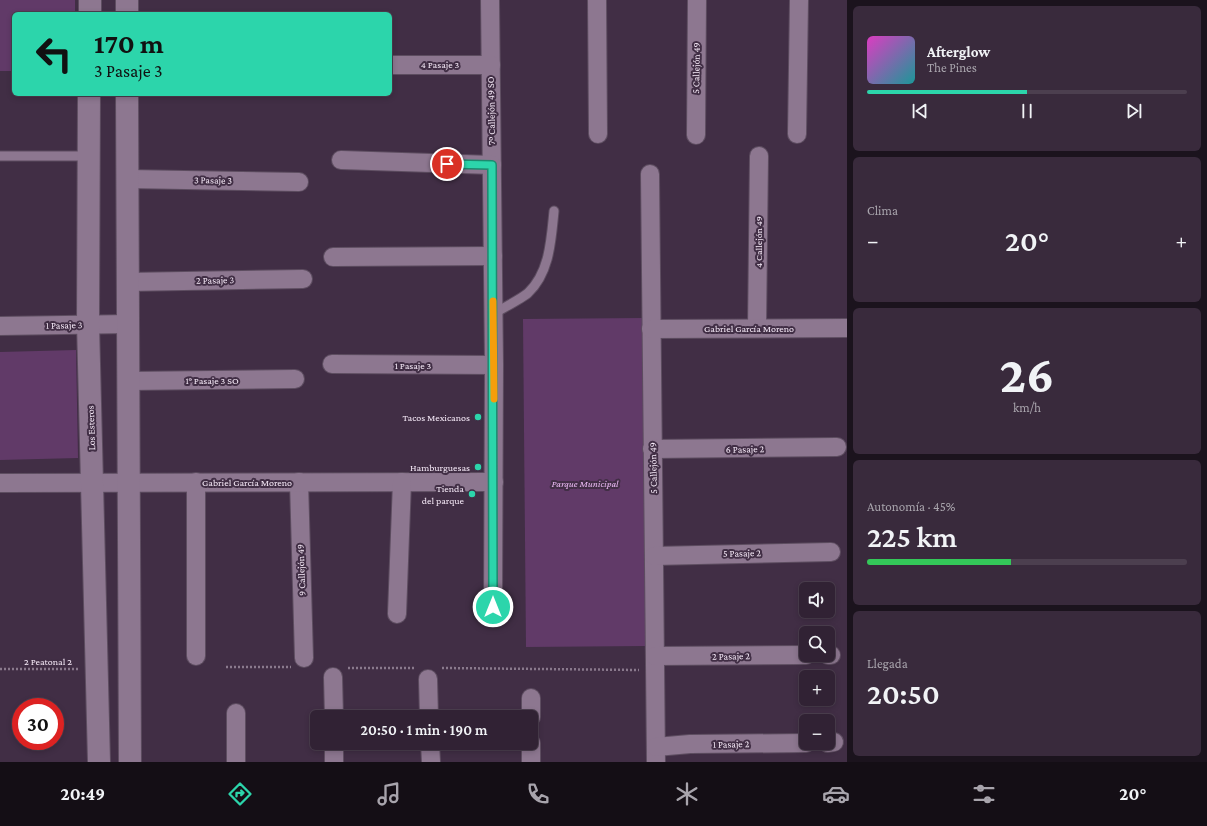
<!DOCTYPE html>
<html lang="es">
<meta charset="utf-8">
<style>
body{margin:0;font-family:"Crimson Pro",serif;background:#392a3c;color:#f1f3f6;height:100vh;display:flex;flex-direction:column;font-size:15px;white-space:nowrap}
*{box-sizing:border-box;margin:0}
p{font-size:13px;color:#a8a4ac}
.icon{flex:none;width:22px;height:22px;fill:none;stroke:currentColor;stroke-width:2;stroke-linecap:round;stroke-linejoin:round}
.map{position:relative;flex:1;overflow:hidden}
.drawer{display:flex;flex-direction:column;gap:6px;padding:6px;background:#1b131d;width:360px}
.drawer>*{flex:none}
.hud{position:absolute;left:12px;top:12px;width:380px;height:84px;border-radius:6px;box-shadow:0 2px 6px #0003,0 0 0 1px #4c3f4f;background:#2cd5ab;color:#111;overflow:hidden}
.controls{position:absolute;left:799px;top:582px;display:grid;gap:8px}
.controls a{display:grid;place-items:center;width:36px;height:36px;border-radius:6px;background:#312234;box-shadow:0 2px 6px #0003,0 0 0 1px #4c3f4f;font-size:20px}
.speed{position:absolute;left:12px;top:698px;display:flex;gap:8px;font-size:20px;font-weight:700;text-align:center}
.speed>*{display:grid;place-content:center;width:52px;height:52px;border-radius:50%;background:#312234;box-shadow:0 2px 6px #0003,0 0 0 1px #4c3f4f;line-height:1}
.speed .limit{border:6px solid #d22;background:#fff;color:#111}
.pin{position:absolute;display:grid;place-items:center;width:34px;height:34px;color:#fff;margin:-17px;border:2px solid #fff;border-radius:50%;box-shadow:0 1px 4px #0007}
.me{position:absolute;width:44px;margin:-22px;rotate:0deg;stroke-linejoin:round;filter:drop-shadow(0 0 3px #0008)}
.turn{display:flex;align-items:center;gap:14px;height:84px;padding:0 16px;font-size:18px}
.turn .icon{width:52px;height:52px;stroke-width:2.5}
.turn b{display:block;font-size:28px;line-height:34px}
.big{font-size:30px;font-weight:600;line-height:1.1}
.drawer .card{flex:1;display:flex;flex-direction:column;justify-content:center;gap:6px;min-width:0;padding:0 14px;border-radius:6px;background:#392a3c}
.drawer .dial{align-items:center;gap:0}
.dial b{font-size:52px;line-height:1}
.song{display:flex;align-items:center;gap:12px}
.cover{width:48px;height:48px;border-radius:6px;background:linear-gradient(135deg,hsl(310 70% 55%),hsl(180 70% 35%))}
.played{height:4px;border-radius:2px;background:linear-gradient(90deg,#2cd5ab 50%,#4c3f4f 50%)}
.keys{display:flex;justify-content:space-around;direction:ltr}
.heat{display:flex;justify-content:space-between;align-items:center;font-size:22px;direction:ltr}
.charge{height:6px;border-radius:3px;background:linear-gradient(90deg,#34c759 45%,#4c3f4f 0)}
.trip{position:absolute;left:310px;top:710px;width:228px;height:40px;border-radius:6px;background:#312234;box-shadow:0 2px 6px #0003,0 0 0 1px #4c3f4f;font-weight:600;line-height:40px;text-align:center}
.menu{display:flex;height:64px;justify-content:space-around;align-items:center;background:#140e15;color:#a8a4ac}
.menu .icon{width:28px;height:28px}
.menu .current{color:#2cd5ab}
.menu b{font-size:18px;color:#f1f3f6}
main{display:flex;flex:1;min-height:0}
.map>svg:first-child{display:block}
.green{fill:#613a68}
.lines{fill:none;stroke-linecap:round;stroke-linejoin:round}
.lane-casing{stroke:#5d4d60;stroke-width:11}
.street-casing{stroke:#5d4d60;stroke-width:20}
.secondary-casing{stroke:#5d4d60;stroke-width:24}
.path{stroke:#8a7a8d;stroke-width:2.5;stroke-dasharray:2 2;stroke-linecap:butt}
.lane{stroke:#8d7790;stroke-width:9}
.street{stroke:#8d7790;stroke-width:18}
.secondary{stroke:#8d7790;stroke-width:22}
.route-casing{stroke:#1d8a6f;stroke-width:10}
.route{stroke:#2cd5ab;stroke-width:7}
.slow{stroke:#f59e0b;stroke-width:7}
.poi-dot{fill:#2cd5ab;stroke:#412e45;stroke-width:1.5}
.labels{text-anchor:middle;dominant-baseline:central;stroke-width:4;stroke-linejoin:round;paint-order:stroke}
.street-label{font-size:10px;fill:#f5e9f7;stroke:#412e45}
.poi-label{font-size:10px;fill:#f5e9f7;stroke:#412e45;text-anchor:end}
.park-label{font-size:10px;font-style:italic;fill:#edbbf6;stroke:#412e45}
</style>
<main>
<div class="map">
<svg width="847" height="762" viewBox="0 0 847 762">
<rect width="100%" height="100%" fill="#412e45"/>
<g class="green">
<polygon points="0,0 75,0 75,14 14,14 14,71 0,71"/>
<polygon points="644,318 646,646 526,647 523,319"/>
<polygon points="76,350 78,458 0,460 0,352"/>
</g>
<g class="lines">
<defs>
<g id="lane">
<polyline points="0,156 88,156"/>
<path d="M493,314c10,-6 28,-15 35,-21 22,-21 23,-53 26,-82"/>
</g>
<g id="street">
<polyline points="490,0 494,365 493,607"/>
<polyline points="597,0 598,134"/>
<polyline points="390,65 491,65"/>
<polyline points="797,134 799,0"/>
<polyline points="696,135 697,0"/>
<polyline points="341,160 492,165"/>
<polyline points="650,174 656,762"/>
<polyline points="128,179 299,182"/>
<polyline points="333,257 493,256"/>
<polyline points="127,282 303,279"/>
<polyline points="0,326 128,324"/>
<polyline points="757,328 759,156"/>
<polyline points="651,329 847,328"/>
<polyline points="332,364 494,365"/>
<polyline points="128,381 295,379"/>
<polyline points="652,449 837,447"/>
<polyline points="299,482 304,658"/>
<polyline points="0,483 494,482"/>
<polyline points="654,556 831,552"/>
<polyline points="397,614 402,482"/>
<polyline points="828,655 831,655"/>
<polyline points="196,656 196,482"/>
<polyline points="655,656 806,655"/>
<polyline points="333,677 334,717"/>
<polyline points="428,679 429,717"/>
<polyline points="531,698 531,717"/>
<polyline points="236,713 236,762"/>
<polyline points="334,743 334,762"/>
<polyline points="430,743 431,762"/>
<polyline points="531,743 531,762"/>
<polyline points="828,743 834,742"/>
<polyline points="656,747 690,744 806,743"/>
</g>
<g id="secondary">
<polyline points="127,0 127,14"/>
<polyline points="90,14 90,0"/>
<polyline points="89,94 88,324 99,762"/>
<polyline points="127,94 130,762"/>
</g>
</defs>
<use href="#lane" class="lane-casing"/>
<use href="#street" class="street-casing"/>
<use href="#secondary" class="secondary-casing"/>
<g class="path">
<polyline points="226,667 291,667"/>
<polyline points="348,668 415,668"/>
<polyline points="442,668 639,670"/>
<polyline points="0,669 78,669"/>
</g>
<use href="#lane" class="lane"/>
<use href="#street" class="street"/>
<use href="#secondary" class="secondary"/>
</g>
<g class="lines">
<defs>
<polyline id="route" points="447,164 492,165 493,607"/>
</defs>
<use href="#route" class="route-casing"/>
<use href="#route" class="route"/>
<polyline class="slow" points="493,301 494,399"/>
</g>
<g class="poi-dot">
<circle cx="478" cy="417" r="4"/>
<circle cx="478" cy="467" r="4"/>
<circle cx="472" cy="494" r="4"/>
</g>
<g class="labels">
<g class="street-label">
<text x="440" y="64">4 Pasaje 3</text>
<text transform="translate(696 68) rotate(-89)">5 Callejón 49</text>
<text transform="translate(491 111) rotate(-91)">7º Callejón 49 SO</text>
<text transform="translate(213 180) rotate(1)">3 Pasaje 3</text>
<text transform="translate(758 242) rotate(-90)">4 Callejón 49</text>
<text transform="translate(215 280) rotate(-1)">2 Pasaje 3</text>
<text transform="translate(64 325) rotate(-1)">1 Pasaje 3</text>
<text x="749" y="328">Gabriel García Moreno</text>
<text x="413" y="365">1 Pasaje 3</text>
<text x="212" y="380">1° Pasaje 3 SO</text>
<text transform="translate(91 428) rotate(-92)">Los Esteros</text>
<text transform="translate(745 449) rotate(-1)">6 Pasaje 2</text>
<text transform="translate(653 468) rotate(-91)">5 Callejón 49</text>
<text x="247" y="482">Gabriel García Moreno</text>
<text transform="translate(742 553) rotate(-1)">5 Pasaje 2</text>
<text transform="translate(301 570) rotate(-92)">9 Callejón 49</text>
<text transform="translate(731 656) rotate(-1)">2 Pasaje 2</text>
<text x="48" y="661">2 Peatonal 2</text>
<text transform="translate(731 744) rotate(-1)">1 Pasaje 2</text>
</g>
<g class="poi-label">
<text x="470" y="417">Tacos Mexicanos</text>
<text x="470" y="467">Hamburguesas</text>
<text x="464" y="488">Tienda<tspan x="464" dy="12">del parque</tspan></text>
</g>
<g class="park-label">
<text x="585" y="483">Parque Municipal</text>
</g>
</g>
</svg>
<div class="controls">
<a><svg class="icon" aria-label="sound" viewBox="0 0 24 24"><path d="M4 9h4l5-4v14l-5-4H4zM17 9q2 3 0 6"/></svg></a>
<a><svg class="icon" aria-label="search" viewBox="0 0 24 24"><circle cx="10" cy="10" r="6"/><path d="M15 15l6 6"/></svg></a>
<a>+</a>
<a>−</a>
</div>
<div class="speed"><div class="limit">30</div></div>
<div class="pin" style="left:447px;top:164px;background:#d93025"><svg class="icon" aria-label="arrive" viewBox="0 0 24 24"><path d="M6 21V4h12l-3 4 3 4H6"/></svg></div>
<svg class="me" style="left:493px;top:607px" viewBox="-20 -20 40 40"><circle r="17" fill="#2cd5ab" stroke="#fff" stroke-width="3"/><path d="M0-11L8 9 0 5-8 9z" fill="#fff"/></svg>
<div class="trip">20:50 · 1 min · 190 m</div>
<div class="hud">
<div class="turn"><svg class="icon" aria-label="left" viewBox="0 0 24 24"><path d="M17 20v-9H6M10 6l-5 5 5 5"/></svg><div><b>170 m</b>3 Pasaje 3</div></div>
</div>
</div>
<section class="drawer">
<div class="card">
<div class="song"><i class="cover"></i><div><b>Afterglow</b><p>The Pines</p></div></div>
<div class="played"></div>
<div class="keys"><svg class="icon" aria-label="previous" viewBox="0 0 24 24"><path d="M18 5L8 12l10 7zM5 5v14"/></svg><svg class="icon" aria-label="pause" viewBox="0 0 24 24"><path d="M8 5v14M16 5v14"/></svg><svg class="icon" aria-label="next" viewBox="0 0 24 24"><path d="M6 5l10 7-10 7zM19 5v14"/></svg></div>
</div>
<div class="card"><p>Clima</p>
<div class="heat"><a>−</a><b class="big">20°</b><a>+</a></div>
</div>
<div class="card dial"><b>26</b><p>km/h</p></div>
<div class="card"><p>Autonomía · 45%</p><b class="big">225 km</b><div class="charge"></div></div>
<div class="card"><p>Llegada</p><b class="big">20:50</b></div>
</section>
</main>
<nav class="menu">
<b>20:49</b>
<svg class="icon current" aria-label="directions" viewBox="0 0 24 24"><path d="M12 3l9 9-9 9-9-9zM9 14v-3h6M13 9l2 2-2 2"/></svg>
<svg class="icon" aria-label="music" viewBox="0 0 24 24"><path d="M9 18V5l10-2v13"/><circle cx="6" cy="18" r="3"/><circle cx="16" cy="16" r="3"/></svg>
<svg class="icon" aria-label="phone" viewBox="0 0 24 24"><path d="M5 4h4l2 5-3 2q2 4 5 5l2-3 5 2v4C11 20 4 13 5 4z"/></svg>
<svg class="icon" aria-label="climate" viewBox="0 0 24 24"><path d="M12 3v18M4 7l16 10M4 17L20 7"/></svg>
<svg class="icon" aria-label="car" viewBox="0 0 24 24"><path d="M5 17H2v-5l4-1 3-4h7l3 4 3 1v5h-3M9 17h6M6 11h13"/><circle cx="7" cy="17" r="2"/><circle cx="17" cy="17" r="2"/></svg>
<svg class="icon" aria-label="filters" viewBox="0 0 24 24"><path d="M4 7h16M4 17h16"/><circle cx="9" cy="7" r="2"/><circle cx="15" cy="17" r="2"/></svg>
<b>20°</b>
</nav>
